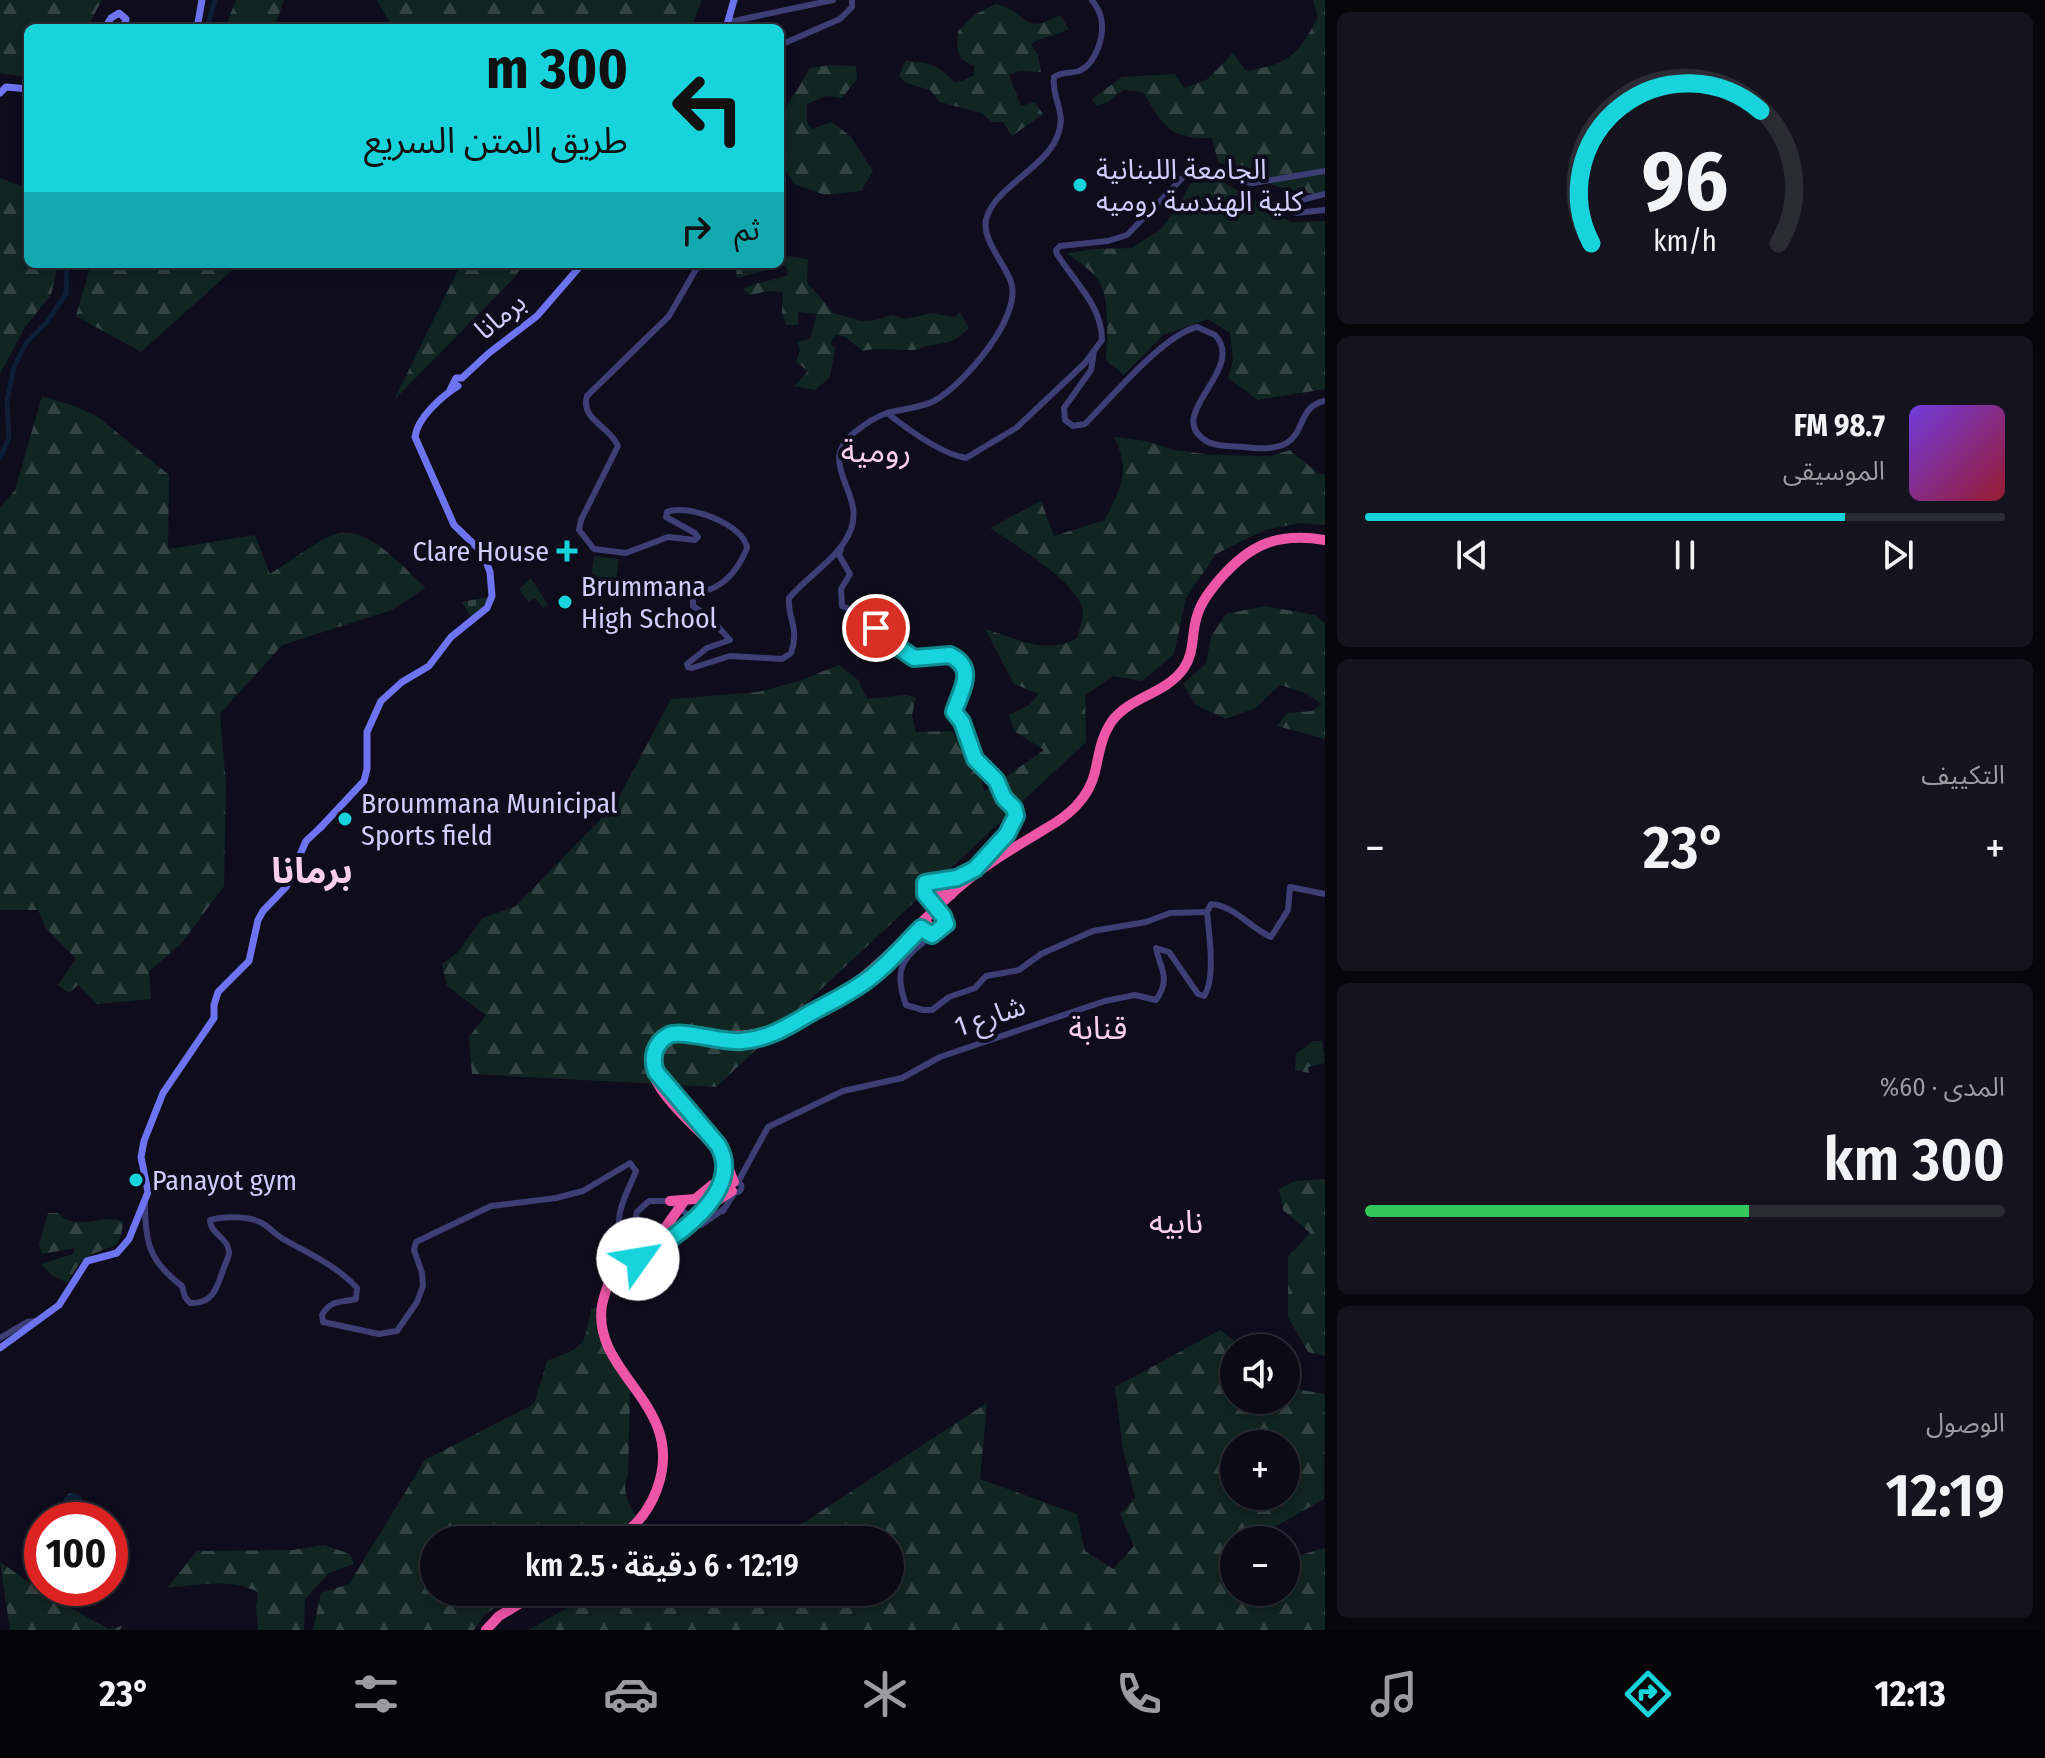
<!DOCTYPE html>
<html lang="ar">
<meta charset="utf-8">
<style>
body{margin:0;font-family:"Fira Sans Condensed","Noto Sans Arabic",sans-serif;background:#14131e;color:#f1f3f6;direction:rtl;height:100vh;display:flex;flex-direction:column;font-size:30px;white-space:nowrap}
*{box-sizing:border-box;margin:0}
p{font-size:26px;color:#9a9aa0}
.icon{flex:none;width:44px;height:44px;fill:none;stroke:currentColor;stroke-width:2;stroke-linecap:round;stroke-linejoin:round}
.map{position:relative;flex:1;overflow:hidden;direction:ltr}
.details{display:flex;flex-direction:column;gap:12px;padding:12px;background:#06060c;width:720px}
.details>*{flex:none}
.hud{position:absolute;left:24px;top:24px;width:760px;height:244px;border-radius:12px;box-shadow:0 4px 12px #0003,0 0 0 2px #2b2b34;direction:rtl;background:#17d4dc;color:#111;overflow:hidden}
.fabs{position:absolute;left:1220px;top:1334px;display:grid;gap:16px}
.fabs a{display:grid;place-items:center;width:80px;height:80px;border-radius:50%;background:#0b0a15;box-shadow:0 4px 12px #0003,0 0 0 2px #2b2b34;font-size:40px}
.speed{position:absolute;left:24px;top:1502px;display:flex;gap:16px;font-size:40px;font-weight:700;text-align:center}
.speed>*{display:grid;place-content:center;width:104px;height:104px;border-radius:50%;background:#0b0a15;box-shadow:0 4px 12px #0003,0 0 0 2px #2b2b34;line-height:1}
.speed .limit{border:12px solid #d22;background:#fff;color:#111}
.pin{position:absolute;display:grid;place-items:center;width:68px;height:68px;color:#fff;margin:-34px;border:4px solid #fff;border-radius:50%;box-shadow:0 2px 8px #0007}
.me{position:absolute;width:88px;margin:-44px;rotate:58deg;stroke-linejoin:round;filter:drop-shadow(0 0 6px #0008)}
.turn{display:flex;align-items:center;gap:28px;height:168px;padding:0 24px;font-size:36px}
.turn .icon{width:104px;height:104px;stroke-width:2.5}
.turn b{display:block;font-size:56px;line-height:68px}
.then{display:flex;align-items:center;height:76px;padding:0 24px;background:#0003;gap:16px;font-size:30px}
.big{font-size:60px;font-weight:600;line-height:1.1}
.details .tile{flex:1;display:flex;flex-direction:column;justify-content:center;gap:12px;min-width:0;padding:0 28px;border-radius:12px;background:#14131e}
.details .dial{align-items:center;gap:0}
.dial svg{height:208px;overflow:visible;fill:none;stroke:#2b2b34;stroke-width:7;stroke-linecap:round;text-anchor:middle}
.dial text{fill:#f1f3f6;stroke:none}
.song{display:flex;align-items:center;gap:24px}
.cover{width:96px;height:96px;border-radius:12px;background:linear-gradient(135deg,hsl(260 70% 55%),hsl(350 70% 35%))}
.played{height:8px;border-radius:4px;background:linear-gradient(90deg,#17d4dc 75%,#2b2b34 75%)}
.keys{display:flex;justify-content:space-around;direction:ltr}
.heat{display:flex;justify-content:space-between;align-items:center;font-size:44px;direction:ltr}
.charge{height:12px;border-radius:6px;background:linear-gradient(90deg,#34c759 60%,#2b2b34 0)}
.trip{position:absolute;left:420px;top:1526px;width:484px;height:80px;border-radius:40px;background:#0b0a15;box-shadow:0 4px 12px #0003,0 0 0 2px #2b2b34;font-weight:600;line-height:80px;text-align:center;direction:rtl}
.tabs{display:flex;height:128px;justify-content:space-around;align-items:center;background:#040408;color:#9a9aa0}
.tabs .icon{width:56px;height:56px}
.tabs .current{color:#17d4dc}
.tabs b{font-size:36px;color:#f1f3f6}
main{display:flex;flex:1;min-height:0}
.map>svg:first-child{display:block}
.forest{fill:url(#forest-firs);fill-rule:evenodd}
.cemetery{fill:url(#cemetery-stones)}
.pitch{fill:#112523}
.water{fill:url(#water-ripples)}
.lines{fill:none;stroke-linecap:round;stroke-linejoin:round}
.river{stroke:#0d1e35;stroke-width:5}
.tertiary{stroke:#3d3e76;stroke-width:6}
.secondary{stroke:#6e73f0;stroke-width:7}
.motorway{stroke:#ed55a7;stroke-width:10}
.route-casing{stroke:#0f8a8f;stroke-width:20}
.route{stroke:#17d4dc;stroke-width:14}
.poi-dot{fill:#17d4dc;stroke:#0f0d1c;stroke-width:3}
.labels{text-anchor:middle;dominant-baseline:central;stroke-width:8;stroke-linejoin:round;paint-order:stroke}
.poi-label{font-size:28px;fill:#d0cdfa;stroke:#0f0d1c;text-anchor:start}
.street-label{font-size:28px;fill:#d0cdfa;stroke:#0f0d1c}
.quarter-label{font-size:32px;fill:#facfed;stroke:#0f0d1c}
.district-label{font-size:36px;font-weight:bold;fill:#facfed;stroke:#0f0d1c}
</style>
<main>
<section class="details">
<div class="tile dial"><svg viewBox="0 0 100 80">
<path d="M14 69A42 42 0 1 1 86 69"/>
<path d="M14 69A42 42 0 0 1 79 18" stroke="#17d4dc"/>
<text x="50" y="56" font-size="32" font-weight="700">96</text>
<text x="50" y="72" font-size="11">km/h</text>
</svg></div>
<div class="tile">
<div class="song"><i class="cover"></i><div><b>98.7 FM</b><p>الموسيقى</p></div></div>
<div class="played"></div>
<div class="keys"><svg class="icon" aria-label="previous" viewBox="0 0 24 24"><path d="M18 5L8 12l10 7zM5 5v14"/></svg><svg class="icon" aria-label="pause" viewBox="0 0 24 24"><path d="M8 5v14M16 5v14"/></svg><svg class="icon" aria-label="next" viewBox="0 0 24 24"><path d="M6 5l10 7-10 7zM19 5v14"/></svg></div>
</div>
<div class="tile"><p>التكييف</p>
<div class="heat"><a>−</a><b class="big">23°</b><a>+</a></div>
</div>
<div class="tile"><p>المدى · 60%</p><b class="big">300 km</b><div class="charge"></div></div>
<div class="tile"><p>الوصول</p><b class="big">12:19</b></div>
</section>
<div class="map">
<svg width="1325" height="1630" viewBox="0 0 1325 1630">
<defs>
<pattern id="forest-firs" width="22" height="20" patternUnits="userSpaceOnUse" patternTransform="scale(2)"><rect width="22" height="20" fill="#112523"/><path d="M5 1l3.5 6h-7zM16 11l3.5 6h-7z" fill="#334344"/></pattern>
<pattern id="cemetery-stones" width="16" height="16" patternUnits="userSpaceOnUse" patternTransform="scale(2)"><rect width="16" height="16" fill="#112523"/><path d="M2 7V4a2 2 0 0 1 4 0v3zM10 15v-3a2 2 0 0 1 4 0v3z" fill="#334344"/></pattern>
<pattern id="water-ripples" width="26" height="14" patternUnits="userSpaceOnUse" patternTransform="scale(2)"><rect width="26" height="14" fill="#0d1e35"/><path d="M2 4q2-2 4 0t4 0M15 11q2-2 4 0t4 0" fill="none" stroke="#2f3e53"/></pattern>
</defs>
<rect width="100%" height="100%" fill="#0f0d1c"/>
<g class="forest">
<polygon points="0,0 102,0 87,28 28,28 28,77 0,73"/>
<polygon points="236,0 284,0 274,28 225,28"/>
<polygon points="377,0 702,0 691,28 393,28"/>
<path d="M1313,0h12v196l-44,-8 -63,-26 -6,-24c-44,1 -48,-12 -69,-46l-20,-2 -15,12 -12,4 -4,-7 30,-22 53,-3 9,14 24,-9 25,-26 13,18c44,-7 52,-16 72,-54z"/>
<path d="M996,4c34,8 24,33 64,11l9,14c-13,7 -26,7 -38,15l7,11 3,17 -22,-1 -10,4 12,31 14,-4 8,12 -31,22 -9,-14h-11l-11,-9 -41,-11 -10,-12 -24,-7 -7,-7 6,-15c23,0 34,4 49,21l8,-1 12,-6v-9l-13,-7 -4,-12 1,-16 16,-16z"/>
<polygon points="831,65 856,66 857,79 842,98 826,96 807,104 807,122 812,129 832,122 850,136 873,171 861,191 825,195 794,184 780,159 780,117 810,68"/>
<path d="M1210,174l81,48 34,-1v168l-67,11 -30,-22 5,-18 -3,-27 -22,-14 -45,16 -39,40 -18,-15c1,-21 4,-57 -6,-77 -6,-12 -23,-22 -33,-29l25,-5 40,-1 28,-18 20,-26 10,-20z"/>
<polygon points="0,178 28,189 24,200 28,205 28,264 58,264 51,295 25,327 0,374"/>
<path d="M780,255l28,4 -1,23 26,31 28,8 14,-1 16,-5 15,4 26,-6 22,4 6,-4 9,15c-17,16 -21,14 -41,18 -7,1 -11,5 -19,4 -15,0 -31,-3 -46,1l-18,-14 -9,-2 -6,8 5,6 -5,28 -15,13 -21,-4 14,-15 -12,-9 4,-12 -3,-8 13,-3 7,-25 -19,-2v13h-12l-4,-13 1,-20 -16,-1 -17,4 -7,-6c15,-8 30,-8 45,-14l-2,-10 -49,13 -1,-10 9,-4h35z"/>
<polygon points="91,264 239,264 141,352 76,316"/>
<polygon points="461,264 524,264 514,278 394,400"/>
<path d="M42,396l35,11 21,10 71,58 -1,74 87,-14 15,39c18,-11 47,-34 66,-40 30,-10 69,34 89,54l-33,22 -110,35 -62,69 6,71 -2,101 -44,59 -31,26 2,28 -54,5 -19,-19 -9,8 -11,-8 18,-26 -30,-31 -8,-18h-38v-402l15,-18z"/>
<path d="M1114,437l32,4 28,9 39,5 58,1 19,-6 29,24h6v51l-25,-2 -35,7 -49,24 -30,44 -12,56 -32,27 -29,-5 -28,19 1,47 -370,345 -244,-13 -3,-37 17,-22 -39,-29 -5,-22 15,-11 26,-35 33,-12 100,-103 55,-104 87,-7 41,-11 40,-16 19,15 9,19 38,-4 11,2 -4,18 4,17 36,-1 29,43 3,18 60,-42 -30,-19 -5,-16 20,-10 10,-11 -25,-10 -29,-55c30,9 63,27 92,9 2,-8 6,-17 6,-25 0,-28 -72,-71 -93,-85l51,-27 13,35 51,-16c15,-32 27,-48 9,-83z"/>
<polygon points="1265,606 1315,615 1325,624 1325,739 1277,726 1287,713 1312,711 1322,704 1305,693 1280,685 1255,708 1226,719 1196,705 1183,684 1206,664 1211,636 1226,614"/>
<polygon points="1313,1041 1322,1041 1325,1063 1308,1067 1309,1073 1295,1070 1296,1054"/>
<polygon points="1325,1179 1325,1356 1308,1352 1288,1317 1288,1257 1310,1233 1283,1210 1279,1189 1295,1181"/>
<path d="M48,1213h10c20,21 43,-1 65,9 -3,34 -14,20 -36,36 -10,6 -14,15 -19,25l-17,-8 -10,-11 32,-10 2,-6 -33,6 -3,-9z"/>
<path d="M599,1307l31,82 -2,86c-7,15 0,28 8,41l-30,24h-172v52h86l-35,22 -11,16h-161l8,-37 28,-9 76,-124 109,-56 13,-43c37,-14 37,-13 44,-52z"/>
<path d="M1220,1330l24,18h-10v52h52v-19l10,8 29,5 -1,105 -62,35 -2,6h-26v52h52v-33l39,-11v82h-796l57,-33 5,-5h299v-52h-113l210,-137 -7,76 97,35 8,37 28,18 21,-23 -14,-32 15,-16 -12,-49 -8,-62zM1234,1444h52v52h-52z"/>
<path d="M324,1545l26,9 4,10 -25,9 -24,26 -1,31h-46l-2,-22 2,-16c-29,-14 -59,-7 -91,-4l30,-37 96,-1z"/>
<polygon points="0,1562 53,1599 109,1629 122,1626 120,1630 10,1630"/>
</g>
<polygon class="cemetery" points="488,597 482,608 471,617 462,602"/>
<g class="pitch">
<polygon points="594,556 619,559 614,596 589,593"/>
<polygon points="531,578 548,605 543,608 535,598 528,602 519,589"/>
</g>
<circle class="water" cx="73" cy="1503" r="10"/>
<g class="lines">
<g class="river">
<polyline points="207,28 215,0"/>
<polyline points="0,458 9,438 7,401 14,367 26,343 47,322 66,294 67,264"/>
</g>
<g class="tertiary">
<polyline points="729,22 833,0"/>
<polyline points="780,45 840,19 852,7 852,0"/>
<polyline points="1325,194 1294,202 1291,207 1296,213 1325,210"/>
<path d="M699,264l-30,52 -82,80c-7,24 23,30 31,50l-37,74 -2,10 15,19 32,4 42,-16 27,3 3,-3 -3,-4 -29,-16 1,-5c20,-9 78,13 80,36 -6,15 -16,30 -30,38 -8,5 -18,5 -24,12v8l15,10 22,24 -23,8 -20,16 1,3 4,1 38,-12 52,3 9,-6c9,-25 -4,-36 -2,-55 19,-23 52,-41 62,-69 14,-37 -36,-66 4,-97 10,-8 20,-15 32,-19 19,15 55,41 79,45l50,-30 69,-65 17,-23c0,-35 -28,-58 -45,-86l-1,-4 4,-4 48,-5 19,-6 67,-69 49,16 10,1 72,-12"/>
<path d="M1094,351l-3,19 -27,38 1,12 8,6 12,-2c26,-26 78,-89 112,-97l18,8c33,35 -55,81 -7,107 10,5 25,4 36,5 74,10 43,-39 81,-46"/>
<path d="M887,413c14,-4 34,-5 47,-12 29,-16 89,-84 77,-119 -6,-18 -29,-42 -25,-62 7,-32 58,-51 71,-83 11,-25 -6,-38 -3,-60 9,-6 16,-3 25,-6 17,-7 26,-36 22,-53 -1,-7 -5,-12 -9,-18"/>
<path d="M841,549l-2,6 11,19 -9,15 1,17 23,9 16,19 30,22 6,3 33,-4c28,15 10,36 4,57l8,10 13,37 23,24 6,15 11,12c0,20 -15,28 -27,41 -7,9 -11,17 -21,23 -10,5 -20,5 -31,6"/>
<path d="M932,935c-28,23 -40,31 -26,70l17,5h9l17,-13 26,-9 11,-12 33,-6 22,-16 52,-23 53,-9 24,-9 37,-1"/>
<circle cx="736" cy="1187" r="5.5"/>
<path d="M738,1182l30,-55 75,-36 59,-13 38,-21 165,-56 30,-6 21,5c16,-22 3,-34 0,-52l13,4 29,42 6,2c12,-18 5,-62 3,-84l4,-8c24,2 39,24 60,33l17,-27 2,-23 35,7"/>
<path d="M145,1203c0,40 4,58 37,83l3,11 5,6c23,1 27,-15 33,-33 2,-6 6,-12 6,-18 -1,-15 -19,-18 -19,-32 13,-4 37,-4 50,2 9,4 15,13 25,18 26,15 51,25 72,48l-1,11c-15,4 -25,0 -34,16l1,7 56,12 18,-3 20,-29 6,-16 -1,-13 -8,-23 2,-8 75,-36 65,-8 27,-7 47,-28 6,8c-7,19 -26,47 -12,68l7,-1 6,-26 12,-11h21l31,24 23,-16"/>
<polyline points="723,1211 735,1192"/>
<polyline points="0,1338 27,1322 35,1321"/>
</g>
<g class="secondary">
<polyline points="105,28 111,18 119,13 126,19 124,28"/>
<polyline points="197,28 202,0"/>
<polyline points="726,28 734,0"/>
<polyline points="0,93 6,87 28,89"/>
<polyline points="450,390 456,378 462,378 489,353 537,316 582,264"/>
<path d="M320,828l44,-47 3,-12v-37l14,-31 21,-19 27,-16 22,-29 36,-29 5,-12 -2,-24 -7,-19 -29,-28 -39,-88c2,-19 27,-41 43,-51"/>
<polyline points="0,1348 59,1305 87,1261 117,1253 129,1239 148,1192 141,1157 144,1141 163,1093 214,1018 214,1005 218,992 249,961 258,920 263,911 286,887 306,841 322,826"/>
</g>
<g class="motorway">
<polyline points="927,923 932,935 945,926 946,922 925,894 925,883 936,880 941,894 951,895"/>
<polyline points="722,1152 734,1182"/>
<polyline points="670,1201 695,1199 712,1185"/>
<polyline points="704,1209 732,1191"/>
<polyline points="662,1232 685,1200"/>
<path d="M615,1540c20,-12 34,-29 42,-51 31,-85 -66,-114 -55,-184 3,-13 8,-29 17,-39 8,-9 20,-13 30,-20 31,-18 92,-60 64,-101 -21,-22 -80,-69 -59,-102 17,-27 54,-6 79,-7 17,0 36,-4 52,-13 24,-13 51,-26 73,-42 38,-30 69,-67 106,-98 25,-21 53,-37 81,-54 23,-13 43,-29 50,-57 4,-18 6,-35 17,-51 19,-25 54,-27 72,-53 11,-16 7,-34 13,-52 4,-14 13,-25 22,-36 31,-36 59,-48 106,-40"/>
<polyline points="486,1630 499,1616 539,1592"/>
</g>
</g>
<g class="lines">
<defs>
<path id="route" d="M638,1259c34,-19 108,-67 80,-114l-62,-73c-5,-14 -2,-29 13,-37 14,-6 53,8 73,6 26,-2 45,-14 67,-27 18,-10 37,-19 54,-31 22,-15 39,-36 58,-55l11,7 14,-11 -3,-8 -18,-22v-11l32,-5 18,-9 32,-35 9,-18 -2,-8 -10,-10 -8,-18 -21,-21 -13,-37 -8,-10c6,-21 24,-43 -4,-57l-36,3 -32,-22 -6,-8"/>
</defs>
<use href="#route" class="route-casing"/>
<use href="#route" class="route"/>
</g>
<g class="poi-dot">
<circle cx="1080" cy="185" r="8"/>
<path d="M563 539h8v8h8v8h-8v8h-8v-8h-8v-8h8z"/>
<circle cx="565" cy="602" r="8"/>
<circle cx="345" cy="819" r="8"/>
<circle cx="136" cy="1180" r="8"/>
</g>
<g class="labels">
<g class="poi-label">
<text x="1096" y="169">الجامعة اللبنانية<tspan x="1096" dy="32">كلية الهندسة روميه</tspan></text>
<text x="549" y="551" text-anchor="end">Clare House</text>
<text x="581" y="586">Brummana<tspan x="581" dy="32">High School</tspan></text>
<text x="361" y="803">Broummana Municipal<tspan x="361" dy="32">Sports field</tspan></text>
<text x="152" y="1180">Panayot gym</text>
</g>
<g class="street-label">
<text transform="translate(500 316) rotate(-39)">برمانا</text>
<text transform="translate(990 1016) rotate(-19)">شارع 1</text>
</g>
<g class="quarter-label">
<text x="876" y="451">رومية</text>
<text x="1098" y="1028">قنابة</text>
<text x="1176" y="1222">نابيه</text>
</g>
<g class="district-label">
<text x="312" y="871">برمانا</text>
</g>
</g>
</svg>
<div class="fabs">
<a><svg class="icon" aria-label="sound" viewBox="0 0 24 24"><path d="M4 9h4l5-4v14l-5-4H4zM17 9q2 3 0 6"/></svg></a>
<a>+</a>
<a>−</a>
</div>
<div class="speed"><div class="limit">100</div></div>
<div class="pin" style="left:876px;top:628px;background:#d93025"><svg class="icon" aria-label="arrive" viewBox="0 0 24 24"><path d="M6 21V4h12l-3 4 3 4H6"/></svg></div>
<svg class="me" style="left:638px;top:1259px" viewBox="-20 -20 40 40"><circle r="19" fill="#fff"/><path d="M0-13L10 11 0 6-10 11z" fill="#17d4dc"/></svg>
<div class="trip">12:19 · 6 دقيقة · 2.5 km</div>
<div class="hud">
<div class="turn"><svg class="icon" aria-label="left" viewBox="0 0 24 24"><path d="M17 20v-9H6M10 6l-5 5 5 5"/></svg><div><b>300 m</b>طريق المتن السريع</div></div>
<div class="then">ثم<svg class="icon" aria-label="right" viewBox="0 0 24 24"><path d="M7 20v-9h11M14 6l5 5-5 5"/></svg></div>
</div>
</div>
</main>
<nav class="tabs">
<b>12:13</b>
<svg class="icon current" aria-label="directions" viewBox="0 0 24 24"><path d="M12 3l9 9-9 9-9-9zM9 14v-3h6M13 9l2 2-2 2"/></svg>
<svg class="icon" aria-label="music" viewBox="0 0 24 24"><path d="M9 18V5l10-2v13"/><circle cx="6" cy="18" r="3"/><circle cx="16" cy="16" r="3"/></svg>
<svg class="icon" aria-label="phone" viewBox="0 0 24 24"><path d="M5 4h4l2 5-3 2q2 4 5 5l2-3 5 2v4C11 20 4 13 5 4z"/></svg>
<svg class="icon" aria-label="climate" viewBox="0 0 24 24"><path d="M12 3v18M4 7l16 10M4 17L20 7"/></svg>
<svg class="icon" aria-label="car" viewBox="0 0 24 24"><path d="M5 17H2v-5l4-1 3-4h7l3 4 3 1v5h-3M9 17h6M6 11h13"/><circle cx="7" cy="17" r="2"/><circle cx="17" cy="17" r="2"/></svg>
<svg class="icon" aria-label="filters" viewBox="0 0 24 24"><path d="M4 7h16M4 17h16"/><circle cx="9" cy="7" r="2"/><circle cx="15" cy="17" r="2"/></svg>
<b>23°</b>
</nav>
